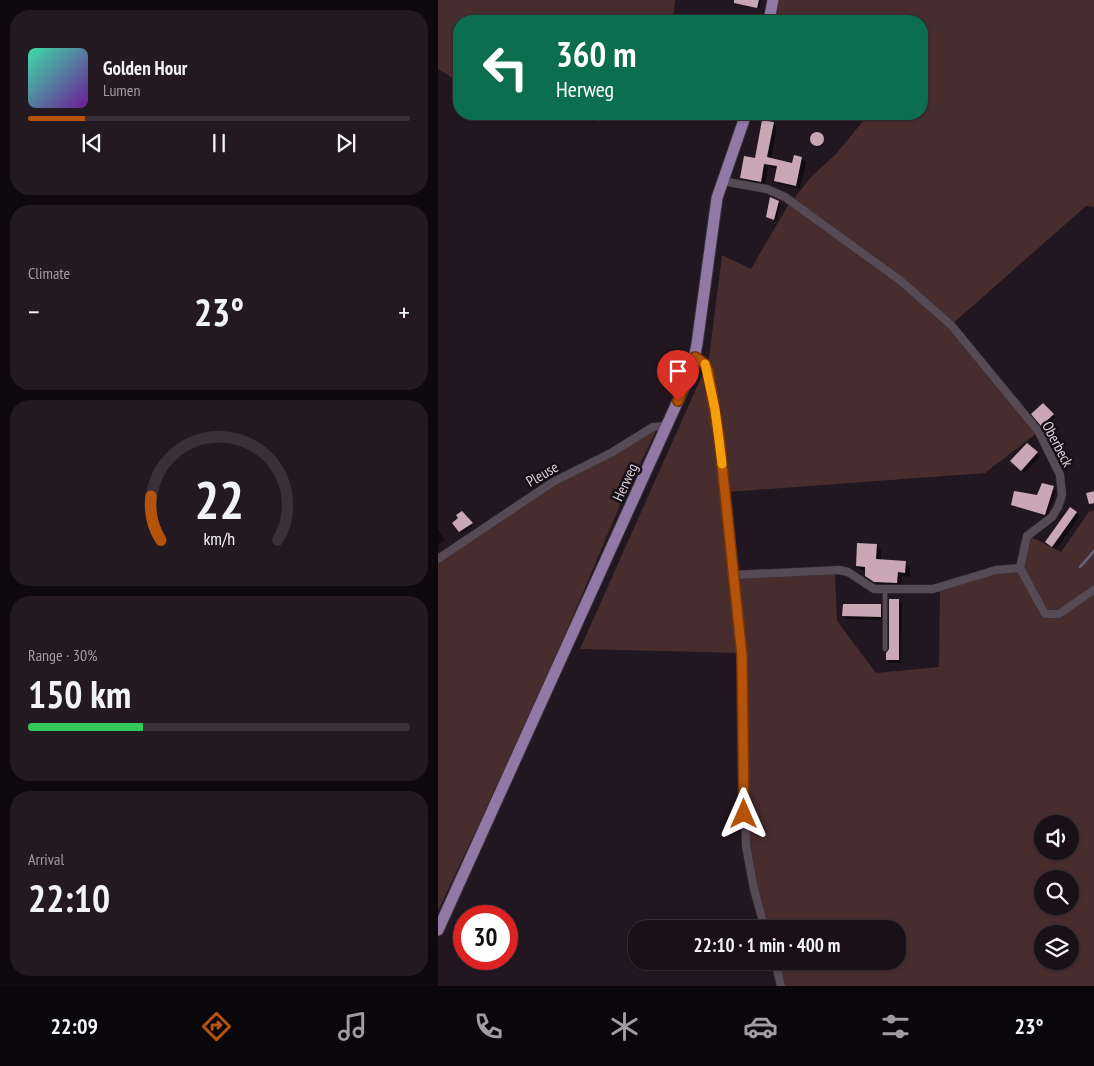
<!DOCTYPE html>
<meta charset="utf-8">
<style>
body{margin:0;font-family:"PT Sans Narrow",sans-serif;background:#231a21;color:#f1f3f6;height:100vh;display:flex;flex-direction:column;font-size:19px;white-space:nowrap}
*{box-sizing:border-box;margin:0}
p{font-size:16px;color:#9f9da2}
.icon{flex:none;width:28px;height:28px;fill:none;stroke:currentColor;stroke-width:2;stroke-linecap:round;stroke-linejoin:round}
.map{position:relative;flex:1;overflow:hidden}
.sheet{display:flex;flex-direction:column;gap:10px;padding:10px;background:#0e090d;width:438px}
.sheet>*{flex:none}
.banner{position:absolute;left:15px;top:15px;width:475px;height:105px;border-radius:20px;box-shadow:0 1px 4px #0004,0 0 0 1px #383137;background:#0b6e4f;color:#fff;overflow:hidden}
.tools{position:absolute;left:596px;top:815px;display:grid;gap:10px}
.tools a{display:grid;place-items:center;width:45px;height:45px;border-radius:50%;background:#1a1118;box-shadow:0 1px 4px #0004,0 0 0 1px #383137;font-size:25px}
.speed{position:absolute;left:15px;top:905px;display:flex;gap:10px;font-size:25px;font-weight:700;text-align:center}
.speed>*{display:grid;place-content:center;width:65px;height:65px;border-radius:50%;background:#1a1118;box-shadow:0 1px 4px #0004,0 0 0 1px #383137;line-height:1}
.speed .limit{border:8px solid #d22;background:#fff;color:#111}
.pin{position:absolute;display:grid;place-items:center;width:42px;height:42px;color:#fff;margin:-51px -21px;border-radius:50% 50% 50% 0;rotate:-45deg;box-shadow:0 0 5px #0007}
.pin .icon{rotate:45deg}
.me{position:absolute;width:55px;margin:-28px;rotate:0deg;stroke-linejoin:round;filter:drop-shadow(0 0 4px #0008)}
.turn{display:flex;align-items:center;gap:18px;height:105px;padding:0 20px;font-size:22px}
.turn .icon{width:65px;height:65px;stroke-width:2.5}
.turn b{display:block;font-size:35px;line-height:42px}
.big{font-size:38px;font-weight:700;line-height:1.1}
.sheet .card{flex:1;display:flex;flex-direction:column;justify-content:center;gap:8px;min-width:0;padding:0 18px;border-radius:20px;background:#231a21}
.sheet .dial{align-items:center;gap:0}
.dial svg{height:130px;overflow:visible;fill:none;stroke:#383137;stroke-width:7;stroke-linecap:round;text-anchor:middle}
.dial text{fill:#f1f3f6;stroke:none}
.song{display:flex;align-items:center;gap:15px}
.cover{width:60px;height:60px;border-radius:8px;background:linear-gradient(135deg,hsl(160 70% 55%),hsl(280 70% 35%))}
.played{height:5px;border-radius:2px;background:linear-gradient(90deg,#b45309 15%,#383137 15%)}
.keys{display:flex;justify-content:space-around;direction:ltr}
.heat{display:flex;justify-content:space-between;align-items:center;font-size:28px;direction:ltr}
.charge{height:8px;border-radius:4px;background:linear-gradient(90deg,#34c759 30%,#383137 0)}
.trip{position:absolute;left:190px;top:920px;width:278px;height:50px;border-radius:20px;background:#1a1118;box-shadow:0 1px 4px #0004,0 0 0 1px #383137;font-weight:700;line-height:50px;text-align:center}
.dock{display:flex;height:80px;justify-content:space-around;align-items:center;background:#0a070a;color:#9f9da2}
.dock .icon{width:35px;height:35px}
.dock .active{color:#b45309}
.dock b{font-size:22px;color:#f1f3f6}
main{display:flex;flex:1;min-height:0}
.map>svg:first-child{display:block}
.green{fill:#482d2f;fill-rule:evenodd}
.shadow{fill:#0007}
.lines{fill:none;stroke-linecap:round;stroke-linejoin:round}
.stream{stroke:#656581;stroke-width:2.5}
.building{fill:#caa7b4}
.service-casing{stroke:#393137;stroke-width:5.5}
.minor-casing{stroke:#393137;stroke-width:9}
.primary-casing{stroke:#393137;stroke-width:13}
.service{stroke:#574a55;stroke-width:4}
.minor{stroke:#574a55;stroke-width:8}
.primary{stroke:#9278a4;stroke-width:11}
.route-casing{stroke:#753606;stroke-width:12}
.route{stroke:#b45309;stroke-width:9}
.slow{stroke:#f59e0b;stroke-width:9}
.labels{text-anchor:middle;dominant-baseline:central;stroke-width:5;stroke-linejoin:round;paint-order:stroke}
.street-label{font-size:15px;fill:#dad2d8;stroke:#180e17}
</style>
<main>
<section class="sheet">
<div class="card">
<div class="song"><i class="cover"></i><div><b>Golden Hour</b><p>Lumen</p></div></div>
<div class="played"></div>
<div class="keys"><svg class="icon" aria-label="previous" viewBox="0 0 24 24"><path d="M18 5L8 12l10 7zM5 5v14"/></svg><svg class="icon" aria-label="pause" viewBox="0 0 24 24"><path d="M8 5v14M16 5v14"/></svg><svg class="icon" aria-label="next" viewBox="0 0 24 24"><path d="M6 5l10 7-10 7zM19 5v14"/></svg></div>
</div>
<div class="card"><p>Climate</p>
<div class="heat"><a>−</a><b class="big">23°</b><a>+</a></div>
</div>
<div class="card dial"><svg viewBox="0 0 100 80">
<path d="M14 69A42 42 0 1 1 86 69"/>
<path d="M14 69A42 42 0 0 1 8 42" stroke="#b45309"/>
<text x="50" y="56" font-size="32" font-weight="700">22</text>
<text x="50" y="72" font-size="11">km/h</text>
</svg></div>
<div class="card"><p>Range · 30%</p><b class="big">150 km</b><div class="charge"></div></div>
<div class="card"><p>Arrival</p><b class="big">22:10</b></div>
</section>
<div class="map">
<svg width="657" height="986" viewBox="0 0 657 986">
<rect width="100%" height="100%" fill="#221720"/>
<g class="green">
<polygon points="0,0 237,0 235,21 21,21 21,82 0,69"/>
<polygon points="337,0 656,0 656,207 648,206 513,325 355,200 373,177 398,154 431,114 484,114 484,21 333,21"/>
<polygon points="143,114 167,114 161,122"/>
<polygon points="352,202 423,252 511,326 599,433 547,473 290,492 271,358 284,255 313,269"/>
<polygon points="266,371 276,409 303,653 142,649"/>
<polygon points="214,431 218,431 183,503 103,691 0,911 0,560 88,501"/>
<path d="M656,510v77l-47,29 5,1 42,-26v395h-311l-6,-25h120v-32h-130l-17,-67 -13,-285 98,-5 2,49 39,52 63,-6 1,-77 82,-25 9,-28 30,15 28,-40zM605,824h27v27h-27zM605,879h27v27h-27zM605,934h27v27h-27z"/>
</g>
<g class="shadow">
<polygon points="296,0 323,0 321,8 296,2"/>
<polygon points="335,123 339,127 333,159 355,164 364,158 368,162 362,189 341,184 337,180 340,169 330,167 327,186 307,182 303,178 318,160"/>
<circle cx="380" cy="141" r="6"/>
<polygon points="340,202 343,204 338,221 329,216"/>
<polygon points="605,404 617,417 606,427 595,414"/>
<polygon points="599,453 602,456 587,473 577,465"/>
<polygon points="604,484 618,490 609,516 574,504 600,497"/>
<polygon points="632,508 642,516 618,549 612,545"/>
<polygon points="24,513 35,526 24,533 16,523 22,519"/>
<polygon points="0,529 7,540 0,545"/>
<polygon points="439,545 443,550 443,561 467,562 472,567 472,577 464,576 463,587 442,586 428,576 428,570 424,570 419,566"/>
<polygon points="461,600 464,603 463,663 452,663 449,660"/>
<polygon points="443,606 446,609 446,620 409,619 406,616"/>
</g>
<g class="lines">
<polyline class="stream" points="642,567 657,550"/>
</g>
<g class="building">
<polygon points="296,0 321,0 319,8 296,3"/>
<polygon points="324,120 336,122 329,157 354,163 356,155 364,157 358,186 336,181 339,166 326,164 323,182 302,178 306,156 317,158"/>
<circle cx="379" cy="139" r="7"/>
<polygon points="332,197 341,201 336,220 328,217"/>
<polygon points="605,403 616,414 603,426 593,414"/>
<polygon points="589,443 600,452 583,471 572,461"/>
<polygon points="604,483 616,486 607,515 573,505 576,491 599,495"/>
<polygon points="657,491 657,503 651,504 648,493"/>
<polygon points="632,507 639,512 614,547 607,542"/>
<polygon points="24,511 35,523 21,532 14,523 20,518 18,515"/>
<polygon points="419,543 439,544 438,559 468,561 467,573 460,572 459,583 436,582 427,576 427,567 418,566"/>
<polygon points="451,599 461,599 461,660 448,660 448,653 451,649"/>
<polygon points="405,604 443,604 443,617 404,616"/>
</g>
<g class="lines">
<defs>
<polyline id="service" points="447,649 447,589"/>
<g id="minor">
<polyline points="284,181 329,189 347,197 463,281 513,325 601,432 622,475 624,495 620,507 614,517 589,536 582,568 558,570 495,589 436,589 410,572 401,570 295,575"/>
<polyline points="257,357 269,367 281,437 304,656 308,846 316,889 327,929"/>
<polyline points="0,559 115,482 173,453 215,427 228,426"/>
<polyline points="582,568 607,614 621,614 657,589"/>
<polyline points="337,961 343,986"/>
</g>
<g id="primary">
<polyline points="331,21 335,0"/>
<polyline points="0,930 253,372 259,344 279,198 308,114"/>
</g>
</defs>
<use href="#service" class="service-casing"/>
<use href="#minor" class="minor-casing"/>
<use href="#primary" class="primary-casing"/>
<use href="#service" class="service"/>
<use href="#minor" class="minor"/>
<use href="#primary" class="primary"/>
</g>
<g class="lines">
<defs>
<polyline id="route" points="240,401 257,357 267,364 270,371 281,436 304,656 306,814"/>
</defs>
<use href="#route" class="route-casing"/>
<use href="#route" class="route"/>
<polyline class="slow" points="267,364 277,409 284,464"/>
</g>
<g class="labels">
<g class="street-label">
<text transform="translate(620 444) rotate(62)">Oberbeck</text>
<text transform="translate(104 474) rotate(-30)">Pleuse</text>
<text transform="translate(187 482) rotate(-65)">Herweg</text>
</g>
</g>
</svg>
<div class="tools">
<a><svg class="icon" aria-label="sound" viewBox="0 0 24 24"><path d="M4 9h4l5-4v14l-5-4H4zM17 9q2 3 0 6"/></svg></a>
<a><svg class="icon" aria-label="search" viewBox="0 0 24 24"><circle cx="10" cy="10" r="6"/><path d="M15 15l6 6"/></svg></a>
<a><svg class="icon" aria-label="layers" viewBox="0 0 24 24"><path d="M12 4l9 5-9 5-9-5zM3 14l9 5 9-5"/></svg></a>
</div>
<div class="speed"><div class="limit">30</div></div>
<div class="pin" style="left:240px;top:401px;background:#d93025"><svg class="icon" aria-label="arrive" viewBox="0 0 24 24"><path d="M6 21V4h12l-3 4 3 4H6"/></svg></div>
<svg class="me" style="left:306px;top:814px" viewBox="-20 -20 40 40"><path d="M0-17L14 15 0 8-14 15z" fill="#b45309" stroke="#fff" stroke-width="4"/></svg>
<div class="trip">22:10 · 1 min · 400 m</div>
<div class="banner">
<div class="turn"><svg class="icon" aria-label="left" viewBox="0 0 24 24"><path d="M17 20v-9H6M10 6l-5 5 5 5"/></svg><div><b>360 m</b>Herweg</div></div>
</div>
</div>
</main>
<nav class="dock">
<b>22:09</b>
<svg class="icon active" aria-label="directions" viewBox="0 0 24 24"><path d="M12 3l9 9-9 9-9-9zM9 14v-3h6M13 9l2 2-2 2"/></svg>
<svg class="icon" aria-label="music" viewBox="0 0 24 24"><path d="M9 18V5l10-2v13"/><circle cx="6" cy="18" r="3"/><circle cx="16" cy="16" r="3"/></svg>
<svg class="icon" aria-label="phone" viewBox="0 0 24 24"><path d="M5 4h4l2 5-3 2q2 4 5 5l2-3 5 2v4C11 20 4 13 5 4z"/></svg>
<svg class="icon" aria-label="climate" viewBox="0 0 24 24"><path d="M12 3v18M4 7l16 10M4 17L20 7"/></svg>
<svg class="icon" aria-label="car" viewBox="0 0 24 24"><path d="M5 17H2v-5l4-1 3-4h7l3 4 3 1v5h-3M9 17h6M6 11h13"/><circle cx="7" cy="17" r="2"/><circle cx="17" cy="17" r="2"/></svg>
<svg class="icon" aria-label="filters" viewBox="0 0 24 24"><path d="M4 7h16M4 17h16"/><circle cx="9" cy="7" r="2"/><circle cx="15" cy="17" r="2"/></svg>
<b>23°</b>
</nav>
